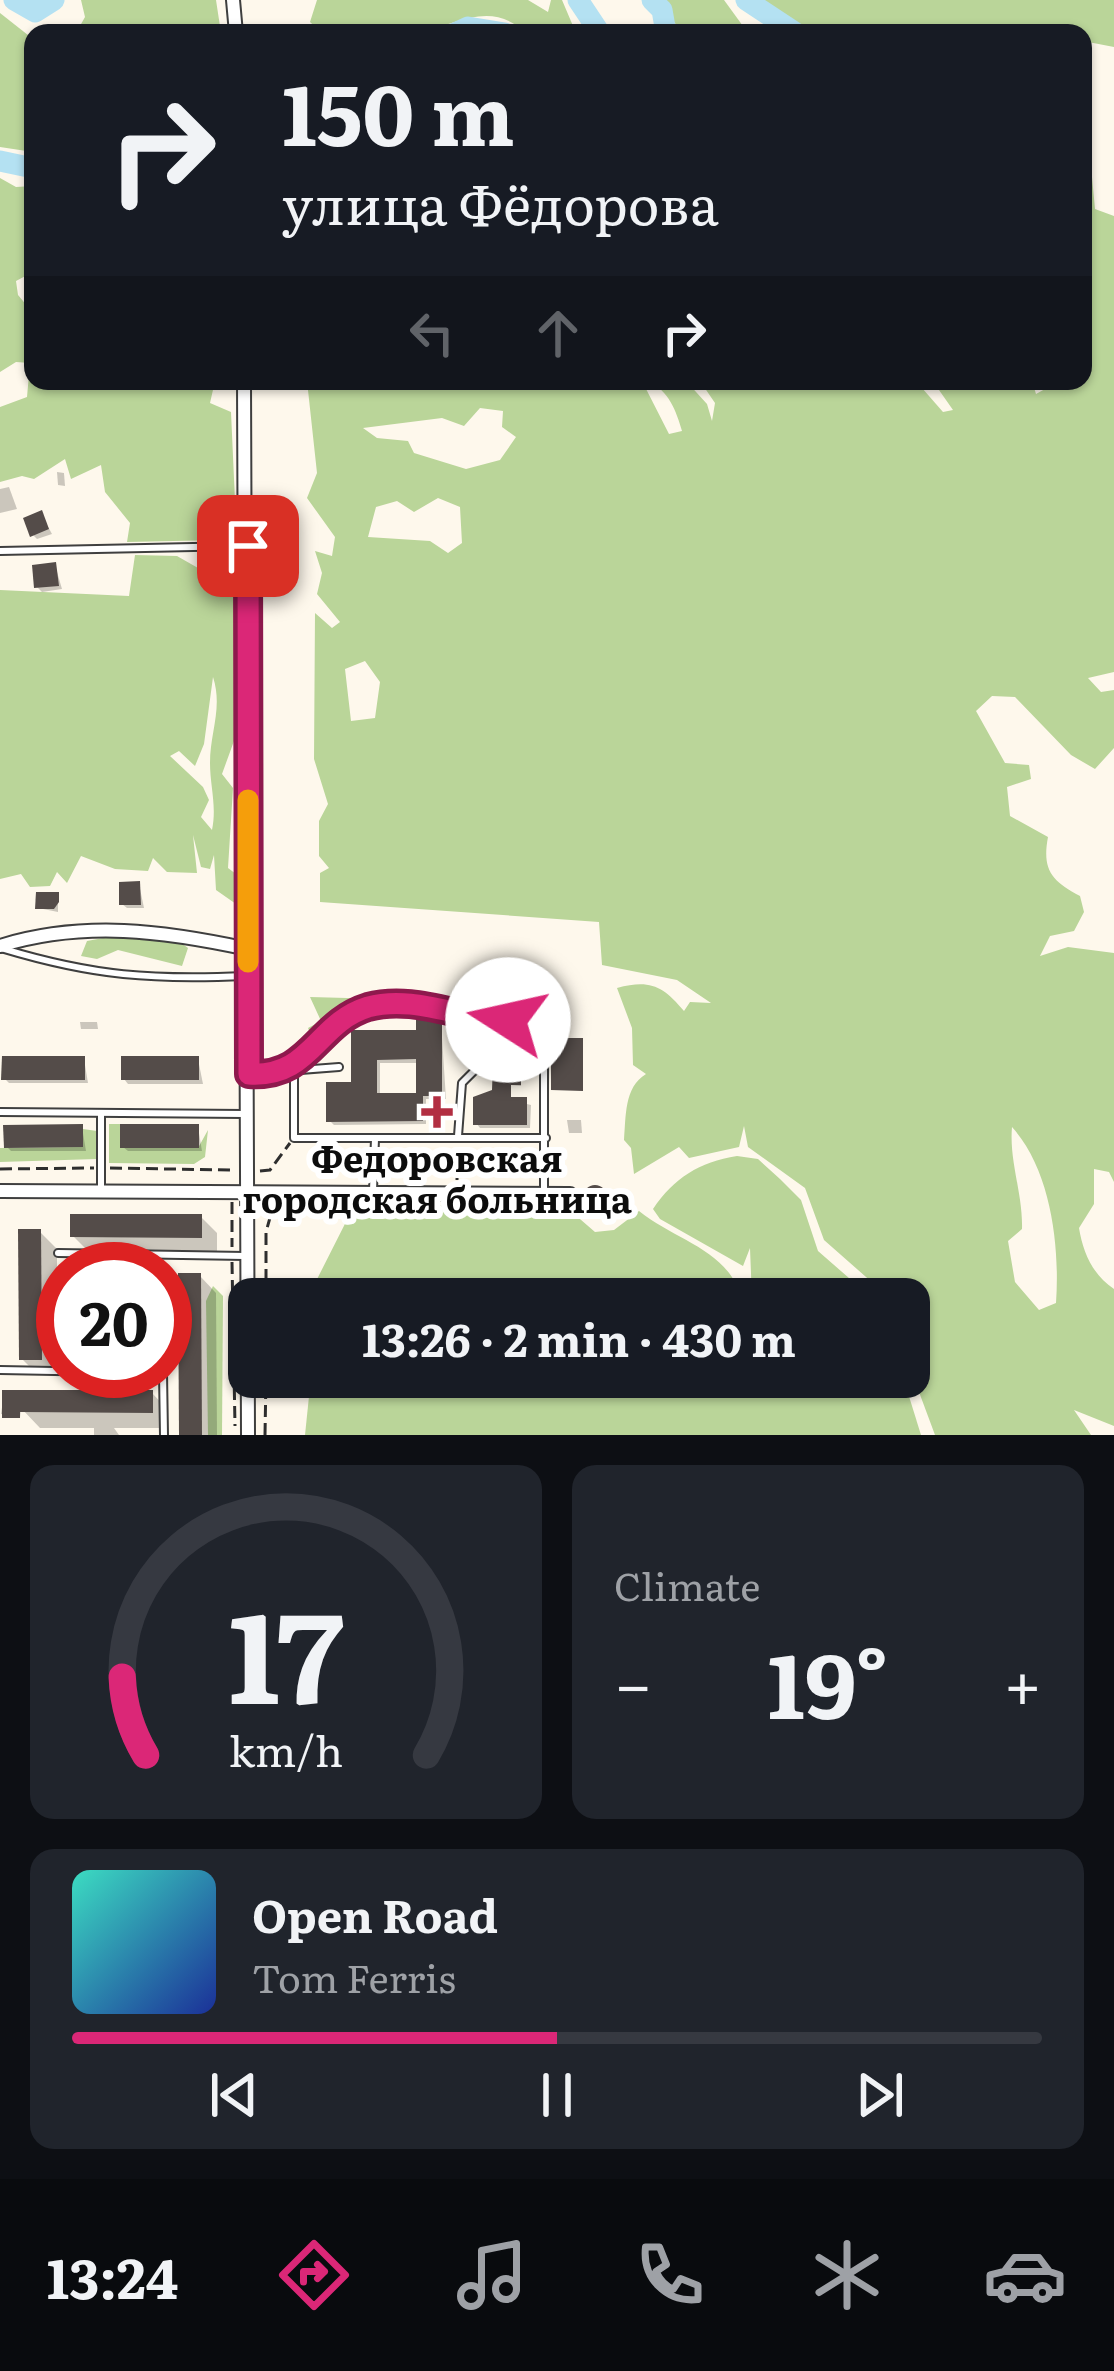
<!DOCTYPE html>
<meta charset="utf-8">
<style>
body{margin:0;font-family:Literata,serif;background:#20242c;color:#f1f3f6;height:100vh;display:flex;flex-direction:column;font-size:45px;white-space:nowrap}
*{box-sizing:border-box;margin:0}
p{font-size:39px;color:#9ea1a6}
.icon{flex:none;width:66px;height:66px;fill:none;stroke:currentColor;stroke-width:2;stroke-linecap:round;stroke-linejoin:round}
.map{position:relative;height:1435px;overflow:hidden}
.sheet{display:flex;flex-direction:column;gap:30px;padding:30px;background:#0d0f14;flex:1}
.sheet>*{flex:none}
.hud{position:absolute;left:24px;top:24px;width:1068px;height:366px;border-radius:24px;box-shadow:0 3px 9px #0004;background:#171b24;color:#f1f3f6;overflow:hidden}
.speed{position:absolute;left:36px;top:1242px;display:flex;gap:24px;font-size:60px;font-weight:700;text-align:center}
.speed>*{display:grid;place-content:center;width:156px;height:156px;border-radius:50%;background:#171b24;box-shadow:0 3px 9px #0004;line-height:1}
.speed .limit{border:18px solid #d22;background:#fff;color:#111}
.pin{position:absolute;display:grid;place-items:center;width:102px;height:102px;color:#fff;margin:-51px;border-radius:24px;box-shadow:0 6px 18px #0006}
.me{position:absolute;width:132px;margin:-66px;rotate:280deg;stroke-linejoin:round;filter:drop-shadow(0 0 9px #0008)}
.turn{display:flex;align-items:center;gap:42px;height:252px;padding:0 60px;font-size:54px}
.turn .icon{width:156px;height:156px;stroke-width:2.5}
.turn b{display:block;font-size:84px;line-height:102px}
.lanes{display:flex;align-items:center;height:114px;padding:0 60px;background:#0003;justify-content:center;gap:60px;direction:ltr}
.lanes .off{opacity:.35}
.big{font-size:90px;font-weight:700;line-height:1.1}
.sheet .widget{flex:1;display:flex;flex-direction:column;justify-content:center;gap:18px;min-width:0;padding:0 42px;border-radius:24px;background:#20242c}
.sheet .dial{align-items:center;gap:0}
.dial svg{height:312px;overflow:visible;fill:none;stroke:#363941;stroke-width:7;stroke-linecap:round;text-anchor:middle}
.dial text{fill:#f1f3f6;stroke:none}
.song{display:flex;align-items:center;gap:36px}
.cover{width:144px;height:144px;border-radius:18px;background:linear-gradient(135deg,hsl(170 70% 55%),hsl(230 70% 35%))}
.played{height:12px;border-radius:6px;background:linear-gradient(90deg,#db2777 50%,#363941 50%)}
.keys{display:flex;justify-content:space-around;direction:ltr}
.heat{display:flex;justify-content:space-between;align-items:center;font-size:66px;direction:ltr}
.sheet .tiles{flex:1;display:grid;gap:30px;grid-template-columns:1fr 1fr}
.widget:last-child{grid-column:span 2}
.trip{position:absolute;left:228px;top:1278px;width:702px;height:120px;border-radius:24px;background:#171b24;box-shadow:0 3px 9px #0004;font-weight:700;line-height:120px;text-align:center}
.tabs{display:flex;height:192px;justify-content:space-around;align-items:center;background:#090b0e;color:#9ea1a6}
.tabs .icon{width:84px;height:84px}
.tabs .on{color:#db2777}
.tabs b{font-size:54px;color:#f1f3f6}
.map>svg:first-child{display:block}
.forest{fill:#bad599;fill-rule:evenodd}
.shadow{fill:#0003;fill-rule:evenodd}
.lines{fill:none;stroke-linecap:round;stroke-linejoin:round}
.river{stroke:#b4e1f2;stroke-width:21}
.building{fill:#544c49;fill-rule:evenodd}
.lane-casing{stroke:#3f3f3f;stroke-width:10}
.street-casing{stroke:#3f3f3f;stroke-width:16}
.path{stroke:#2e2e2e;stroke-width:3;stroke-dasharray:12 6;stroke-linecap:butt}
.lane{stroke:#fff;stroke-width:6}
.street{stroke:#fff;stroke-width:12}
.route-casing{stroke:#8e194d;stroke-width:30}
.route{stroke:#db2777;stroke-width:21}
.slow{stroke:#f59e0b;stroke-width:21}
.poi-dot{fill:#b22e42;stroke:#fff;stroke-width:4.5}
.labels{text-anchor:middle;dominant-baseline:central;stroke-width:12;stroke-linejoin:round;paint-order:stroke}
.poi-label{font-size:36px;font-weight:bold;fill:#0c0c0c;stroke:#fff}
</style>
<div class="map">
<svg width="1114" height="1435" viewBox="0 0 1114 1435">
<rect width="100%" height="100%" fill="#fef8ec"/>
<g class="forest">
<polygon points="81,0 216,0 221,33 76,33 85,17"/>
<path d="M317,0h211l20,12 3,-12h11l14,33h-50c-35,-33 -68,-9 -107,0 -28,7 -67,0 -97,0l-12,-11z"/>
<polygon points="661,0 724,0 748,33 681,33"/>
<polygon points="762,0 1114,0 1114,47 1083,41 1083,33 813,33"/>
<polygon points="0,13 33,39 33,152 0,147"/>
<path d="M1083,173l9,4 3,32 19,7v456l-26,6 13,14 13,-2v58l-19,21 -24,-14 -56,-58 -23,-1 -16,15 29,52 24,2 2,14 -24,8 3,29 38,21c-6,32 3,44 32,59l4,16 -10,19 -24,5 -10,20 28,-9 46,6v229l-5,-10 -15,-3v35l-15,24c4,25 14,47 35,61v137l-40,-16 17,25h-156l-26,-70v-66h-18l-67,-59 -19,-52 -57,-41 -4,-21 -5,21 -50,11 -10,-11 -45,27 -3,-26 -7,-8c2,-23 0,-53 22,-66l-13,-9 -1,-37 -15,-40c33,-9 46,-2 67,23l6,-9 21,1 -34,-23 -75,-15 -3,-43 -279,-20v-29l9,-5 -10,-12v-35l9,-17 -14,-45 1,-146 17,15 8,-6 -23,-28 5,-21 -7,-22 17,5 3,-19 -28,-39 10,-25 -10,-92h335l27,53 13,-3c-6,-21 -13,-39 -33,-50h37l21,23 5,17 3,-18 -15,-22h197l25,7 21,24 10,-2 -14,-20 -16,-9h109l4,13 9,-5 -2,-8h40zM480,408l23,3 -1,16 14,10 -16,23 -34,9 -52,-16 -6,-12 -31,-3 -14,-10 79,-10 22,8zM438,498l22,9 2,36 -14,10 -18,-12 -62,-4 8,-30 21,-6 17,11zM365,661l15,21 -5,36 -24,3 -6,-52zM1012,1127c39,43 48,119 44,176l-17,7 -24,-28 -7,-41 14,-12c1,-35 -13,-68 -10,-102z"/>
<polygon points="0,178 16,187 33,186 33,272 16,281 18,295 33,313 33,381 142,386 215,381 210,403 231,412 235,501 222,506 218,517 226,525 220,540 127,542 130,523 105,492 101,465 71,479 65,459 34,479 22,476 0,482 0,407 27,397 30,363 16,362 0,372"/>
<path d="M201,553l19,2 -4,31 16,6 4,10 -2,139 -12,33 11,14 -5,80 8,6v30l-20,-14 -2,-35 -4,14 -9,-2 -8,-32 4,38 -30,-1 -14,-14 -5,13 -33,-2 -34,-13 -14,27 -10,-11 -7,14 -20,1 -9,-13 -21,5v-289l129,6 6,-41 42,1 21,12zM213,677c10,31 -3,55 -3,86 0,23 7,43 2,67l-11,-13 8,-17 -6,-13 -33,-31 9,-5 16,15 9,-22z"/>
<polygon points="114,936 177,940 188,948 182,966 118,950 97,959 81,956 87,941"/>
<polygon points="310,997 421,1000 412,1010 361,1009 313,1040 308,1028 321,1021"/>
<polygon points="109,1124 120,1124 120,1147 198,1148 208,1130 205,1157 194,1164 109,1163"/>
<polygon points="83,1129 97,1131 97,1159 0,1162 0,1148 80,1147"/>
<path d="M737,1156l21,3 22,20 21,21 17,51 55,48h-121l-2,-51 -7,18 -83,-47 -7,-10c21,-31 46,-47 84,-53z"/>
<path d="M534,1203l39,10 22,19 19,-2 25,-19c37,30 89,38 103,88h-435l46,-91z"/>
<polygon points="213,1286 223,1296 222,1435 208,1435 206,1301"/>
<polygon points="311,1377 903,1377 921,1435 305,1435"/>
</g>
<g class="shadow">
<polygon points="57,472 64,473 65,486 58,485"/>
<polygon points="9,487 17,509 0,513 0,489"/>
<polygon points="41,514 52,534 37,539 33,535"/>
<polygon points="55,565 62,589 42,592 37,587"/>
<polygon points="139,884 144,908 127,908 122,904"/>
<polygon points="58,895 58,912 38,908"/>
<polygon points="471,991 485,992 489,1003 475,1002"/>
<polygon points="80,1022 97,1022 98,1029 81,1029"/>
<path d="M441,1022l5,77h-20v25l-92,1 -5,-5 25,-35v-52h65zM380,1063h39v33h-39z"/>
<polygon points="84,1059 88,1083 9,1083 4,1078"/>
<polygon points="198,1059 203,1084 128,1084 124,1079"/>
<polygon points="521,1066 521,1086 511,1085 511,1100 531,1105 530,1128 480,1128 476,1123 495,1092"/>
<polygon points="567,1120 581,1120 582,1133 569,1133"/>
<polygon points="82,1127 86,1151 11,1151 7,1147"/>
<polygon points="198,1127 202,1151 128,1151 123,1147"/>
<polygon points="588,1189 603,1190 603,1207 588,1206"/>
<polygon points="201,1217 217,1233 217,1253 89,1252 73,1236"/>
<polygon points="40,1232 57,1249 57,1375 38,1375 22,1359"/>
<polygon points="181,1276 200,1276 216,1293 217,1435 182,1435"/>
<polygon points="4,1393 152,1393 168,1410 168,1428 114,1428 119,1435 94,1435 94,1428 40,1428 21,1408 20,1418 1,1414"/>
</g>
<g class="lines">
<g class="river">
<polyline points="14,0 35,12 54,0"/>
<polyline points="578,0 600,33"/>
<polyline points="652,0 662,10 666,33"/>
<polyline points="746,0 796,33"/>
<polyline points="455,33 468,27 505,33"/>
<polyline points="0,161 33,168"/>
</g>
</g>
<g class="building">
<polygon points="42,510 49,529 30,537 23,518"/>
<polygon points="56,562 59,586 34,588 32,565"/>
<polygon points="140,881 141,905 119,905 119,882"/>
<polygon points="36,892 59,892 59,902 54,909 35,909"/>
<path d="M416,1019h26v77h-19v25l-97,1v-40h25v-52h65zM416,1059v34h-39v-33z"/>
<polygon points="551,1038 583,1038 583,1091 551,1090"/>
<polygon points="2,1056 85,1056 85,1080 1,1080"/>
<rect x="121" y="1056" width="78" height="24"/>
<polygon points="493,1062 521,1062 521,1085 511,1085 511,1097 527,1097 527,1125 473,1125 473,1097 492,1090"/>
<polygon points="83,1124 83,1147 4,1148 3,1125"/>
<rect x="120" y="1124" width="79" height="24"/>
<circle cx="595" cy="1197" r="12"/>
<polygon points="70,1214 202,1214 202,1238 70,1237"/>
<polygon points="18,1229 41,1229 42,1360 19,1360"/>
<polygon points="178,1273 201,1273 202,1435 179,1435"/>
<polygon points="2,1390 153,1390 153,1413 20,1412 20,1418 2,1418"/>
</g>
<g class="lines">
<defs>
<g id="lane">
<polyline points="0,551 242,546"/>
<path d="M4,949c90,27 148,31 241,27"/>
<polyline points="249,1074 339,1067"/>
<polyline points="0,1112 245,1114"/>
<polyline points="101,1113 101,1188"/>
<polyline points="458,1136 462,1083 474,1071 472,1020"/>
<polyline points="373,1190 375,1139"/>
<polyline points="544,1194 544,1020 472,1020 431,1006 369,1007 348,1018 294,1067 294,1138 546,1138"/>
<polyline points="58,1253 245,1256"/>
<polyline points="0,1370 163,1373"/>
<polyline points="163,1373 164,1435"/>
</g>
<g id="street">
<polyline points="233,0 236,33"/>
<polyline points="244,381 248,1435"/>
<path d="M0,946c84,-26 164,-15 248,3"/>
<polyline points="0,1191 570,1194"/>
</g>
</defs>
<use href="#lane" class="lane-casing"/>
<use href="#street" class="street-casing"/>
<g class="path">
<polyline points="110,1168 232,1170"/>
<polyline points="0,1169 94,1168"/>
<polyline points="260,1171 270,1170 290,1143"/>
<polyline points="457,1180 458,1147"/>
<polyline points="232,1202 232,1247"/>
<polyline points="232,1262 235,1426"/>
<polyline points="266,1299 266,1232 273,1207"/>
<polyline points="265,1435 266,1377"/>
</g>
<use href="#lane" class="lane"/>
<use href="#street" class="street"/>
</g>
<g class="lines">
<defs>
<path id="route" d="M248,546l1,528c62,4 67,-51 119,-67 47,-13 94,13 140,13"/>
</defs>
<use href="#route" class="route-casing"/>
<use href="#route" class="route"/>
<polyline class="slow" points="248,800 248,962"/>
</g>
<path class="poi-dot" d="M431 1094h12v12h12v12h-12v12h-12v-12h-12v-12h12z"/>
<g class="labels">
<g class="poi-label">
<text x="437" y="1156">Федоровская<tspan x="437" dy="41">городская больница</tspan></text>
</g>
</g>
</svg>
<div class="speed"><div class="limit">20</div></div>
<div class="pin" style="left:248px;top:546px;background:#d93025"><svg class="icon" aria-label="arrive" viewBox="0 0 24 24"><path d="M6 21V4h12l-3 4 3 4H6"/></svg></div>
<svg class="me" style="left:508px;top:1020px" viewBox="-20 -20 40 40"><circle r="19" fill="#fff"/><path d="M0-13L10 11 0 6-10 11z" fill="#db2777"/></svg>
<div class="trip">13:26 · 2 min · 430 m</div>
<div class="hud">
<div class="turn"><svg class="icon" aria-label="right" viewBox="0 0 24 24"><path d="M7 20v-9h11M14 6l5 5-5 5"/></svg><div><b>150 m</b>улица Фёдорова</div></div>
<div class="lanes"><svg class="icon off" aria-label="left" viewBox="0 0 24 24"><path d="M17 20v-9H6M10 6l-5 5 5 5"/></svg><svg class="icon off" aria-label="ahead" viewBox="0 0 24 24"><path d="M12 20V5M6 11l6-6 6 6"/></svg><svg class="icon" aria-label="right" viewBox="0 0 24 24"><path d="M7 20v-9h11M14 6l5 5-5 5"/></svg></div>
</div>
</div>
<section class="sheet">
<div class="tiles">
<div class="widget dial"><svg viewBox="0 0 100 80">
<path d="M14 69A42 42 0 1 1 86 69"/>
<path d="M14 69A42 42 0 0 1 8 49" stroke="#db2777"/>
<text x="50" y="56" font-size="32" font-weight="700">17</text>
<text x="50" y="72" font-size="11">km/h</text>
</svg></div>
<div class="widget"><p>Climate</p>
<div class="heat"><a>−</a><b class="big">19°</b><a>+</a></div>
</div>
<div class="widget">
<div class="song"><i class="cover"></i><div><b>Open Road</b><p>Tom Ferris</p></div></div>
<div class="played"></div>
<div class="keys"><svg class="icon" aria-label="previous" viewBox="0 0 24 24"><path d="M18 5L8 12l10 7zM5 5v14"/></svg><svg class="icon" aria-label="pause" viewBox="0 0 24 24"><path d="M8 5v14M16 5v14"/></svg><svg class="icon" aria-label="next" viewBox="0 0 24 24"><path d="M6 5l10 7-10 7zM19 5v14"/></svg></div>
</div>
</div>
</section>
<nav class="tabs">
<b>13:24</b>
<svg class="icon on" aria-label="directions" viewBox="0 0 24 24"><path d="M12 3l9 9-9 9-9-9zM9 14v-3h6M13 9l2 2-2 2"/></svg>
<svg class="icon" aria-label="music" viewBox="0 0 24 24"><path d="M9 18V5l10-2v13"/><circle cx="6" cy="18" r="3"/><circle cx="16" cy="16" r="3"/></svg>
<svg class="icon" aria-label="phone" viewBox="0 0 24 24"><path d="M5 4h4l2 5-3 2q2 4 5 5l2-3 5 2v4C11 20 4 13 5 4z"/></svg>
<svg class="icon" aria-label="climate" viewBox="0 0 24 24"><path d="M12 3v18M4 7l16 10M4 17L20 7"/></svg>
<svg class="icon" aria-label="car" viewBox="0 0 24 24"><path d="M5 17H2v-5l4-1 3-4h7l3 4 3 1v5h-3M9 17h6M6 11h13"/><circle cx="7" cy="17" r="2"/><circle cx="17" cy="17" r="2"/></svg>
</nav>
